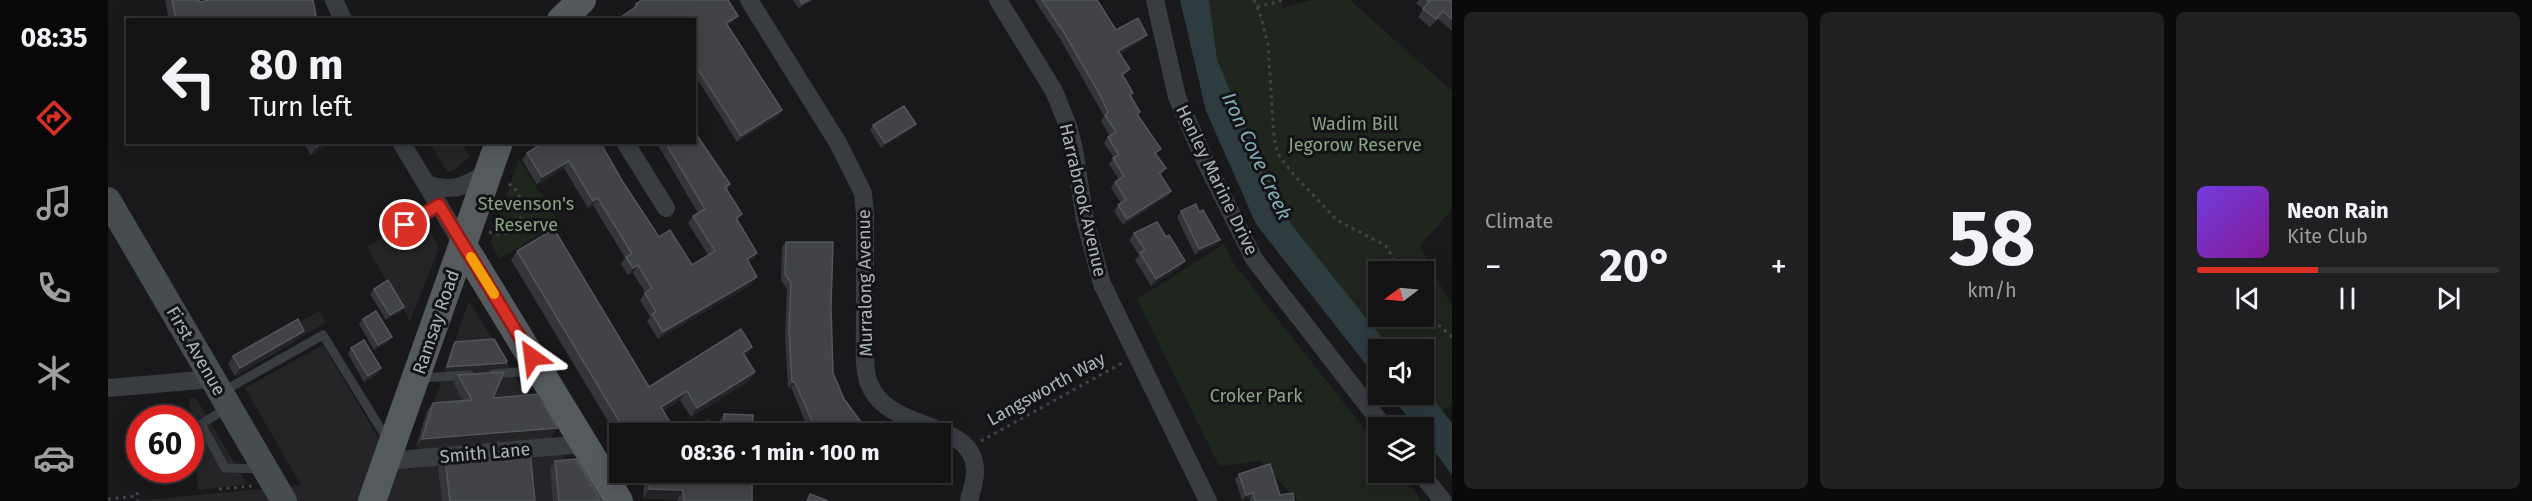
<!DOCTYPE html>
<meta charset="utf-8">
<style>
body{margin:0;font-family:"Fira Sans",sans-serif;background:#202022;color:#f1f3f6;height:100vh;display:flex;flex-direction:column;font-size:22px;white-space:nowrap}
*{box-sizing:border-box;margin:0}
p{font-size:20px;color:#9d9ea0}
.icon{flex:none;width:33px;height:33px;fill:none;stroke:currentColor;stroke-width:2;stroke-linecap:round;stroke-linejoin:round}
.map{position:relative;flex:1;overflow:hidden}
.side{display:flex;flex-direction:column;gap:12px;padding:12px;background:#0a0a0b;width:1080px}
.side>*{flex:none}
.top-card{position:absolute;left:18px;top:18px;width:570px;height:126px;border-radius:0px;box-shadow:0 3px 15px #0003,0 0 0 2px #323234;background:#131314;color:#f1f3f6;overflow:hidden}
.needle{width:39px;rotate:254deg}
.controls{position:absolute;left:1260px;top:261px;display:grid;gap:12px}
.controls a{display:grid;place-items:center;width:66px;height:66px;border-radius:0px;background:#131314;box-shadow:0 3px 15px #0003,0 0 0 2px #323234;font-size:30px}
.speed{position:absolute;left:18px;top:405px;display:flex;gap:12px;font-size:30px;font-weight:700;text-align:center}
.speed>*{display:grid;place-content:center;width:78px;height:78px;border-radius:50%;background:#131314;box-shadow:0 3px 15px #0003,0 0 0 2px #323234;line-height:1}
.speed .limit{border:9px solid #d22;background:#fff;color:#111}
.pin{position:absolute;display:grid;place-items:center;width:51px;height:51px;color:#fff;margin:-26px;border:3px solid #fff;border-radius:50%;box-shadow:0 2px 6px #0007}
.me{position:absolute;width:66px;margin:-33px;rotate:329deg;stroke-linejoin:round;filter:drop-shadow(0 0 4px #0008)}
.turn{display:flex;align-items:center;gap:21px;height:126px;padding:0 24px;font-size:27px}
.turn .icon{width:78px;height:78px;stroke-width:2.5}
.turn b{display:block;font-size:42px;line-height:51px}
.big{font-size:45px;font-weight:700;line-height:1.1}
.side .tile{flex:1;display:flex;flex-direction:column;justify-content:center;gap:9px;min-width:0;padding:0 21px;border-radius:9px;background:#202022}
.side .dial{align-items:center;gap:0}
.dial b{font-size:78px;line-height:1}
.song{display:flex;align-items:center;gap:18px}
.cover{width:72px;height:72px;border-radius:9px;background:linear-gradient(135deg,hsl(260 70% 55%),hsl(290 70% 35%))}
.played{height:6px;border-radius:3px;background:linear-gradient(90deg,#d93025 40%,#323234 40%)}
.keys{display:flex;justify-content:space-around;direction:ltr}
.heat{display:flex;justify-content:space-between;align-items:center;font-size:33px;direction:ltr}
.side .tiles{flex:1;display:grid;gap:12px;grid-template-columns:repeat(3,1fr)}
.trip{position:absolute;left:501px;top:423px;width:342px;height:60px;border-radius:0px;background:#131314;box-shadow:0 3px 15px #0003,0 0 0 2px #323234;font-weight:700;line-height:60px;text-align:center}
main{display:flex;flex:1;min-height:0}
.tabs{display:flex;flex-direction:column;width:108px;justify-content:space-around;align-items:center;background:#080808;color:#9d9ea0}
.tabs .icon{width:42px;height:42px}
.tabs .current{color:#d93025}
.tabs b{font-size:27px;color:#f1f3f6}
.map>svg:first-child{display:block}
.built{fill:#252528}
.green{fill:#1f261e;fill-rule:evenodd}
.water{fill:#2e3c40}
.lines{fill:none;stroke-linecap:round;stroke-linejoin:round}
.path{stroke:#3f4447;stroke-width:3;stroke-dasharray:3 4.5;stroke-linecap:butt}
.lane{stroke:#393c40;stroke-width:9}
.street{stroke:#393c40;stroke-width:18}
.secondary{stroke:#474c50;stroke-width:26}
.primary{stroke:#555a5f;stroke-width:28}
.wall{fill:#353639}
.shaded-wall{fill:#242427}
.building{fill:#424347;stroke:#525559;stroke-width:1.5}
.route-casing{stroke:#8d1f18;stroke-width:15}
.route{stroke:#d93025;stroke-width:10}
.slow{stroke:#f59e0b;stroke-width:10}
.labels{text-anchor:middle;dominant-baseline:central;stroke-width:6;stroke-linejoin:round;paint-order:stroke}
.park-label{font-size:18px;fill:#88a681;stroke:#141416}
.street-label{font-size:18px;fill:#abb4bb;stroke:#141416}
.water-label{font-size:20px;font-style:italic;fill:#81abb6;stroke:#141416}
</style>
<main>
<nav class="tabs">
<b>08:35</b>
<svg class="icon current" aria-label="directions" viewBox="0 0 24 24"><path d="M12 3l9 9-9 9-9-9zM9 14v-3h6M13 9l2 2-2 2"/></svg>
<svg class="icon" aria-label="music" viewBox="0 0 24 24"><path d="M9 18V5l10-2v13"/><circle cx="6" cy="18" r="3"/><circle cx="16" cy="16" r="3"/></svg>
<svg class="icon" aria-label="phone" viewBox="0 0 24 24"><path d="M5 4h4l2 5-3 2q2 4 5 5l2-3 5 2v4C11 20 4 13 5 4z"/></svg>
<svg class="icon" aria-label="climate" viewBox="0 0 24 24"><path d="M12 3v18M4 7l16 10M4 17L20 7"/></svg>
<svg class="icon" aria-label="car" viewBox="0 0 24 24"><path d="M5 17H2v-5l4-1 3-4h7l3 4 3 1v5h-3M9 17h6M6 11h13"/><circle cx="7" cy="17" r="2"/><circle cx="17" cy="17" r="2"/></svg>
</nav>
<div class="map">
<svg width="1344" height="501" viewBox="0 0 1344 501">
<rect width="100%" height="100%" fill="#19191b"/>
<g class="built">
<polygon points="322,143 353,143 362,157 343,172 339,172"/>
<polygon points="313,215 331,248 302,321 259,247"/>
<polygon points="361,301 483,501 25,501 193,485 137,388 215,345 268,434 302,471"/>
<polygon points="211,311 217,323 127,376 120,364"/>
<polygon points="88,398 139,484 90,490 81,399"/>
<polygon points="602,417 602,433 576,433"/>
</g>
<g class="green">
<path d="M1101,0h71l2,8 29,-8h39l102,91v118l-32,37 32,60v98l-10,7 -18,-23v-38l-33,-1 -100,-125 -48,-102 -26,-63zM1270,272h46v44h-46z"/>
<polygon points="411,159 450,222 392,259 386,250 383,240"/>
<polygon points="1116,244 1126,264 1270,446 1270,472 1291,473 1314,501 1190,501 1152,461 1111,466 1029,299"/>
</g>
<g class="water">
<polygon points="1072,0 1101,0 1109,59 1135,122 1183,224 1283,349 1270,350 1270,380 1148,224 1098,111"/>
<polygon points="1316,388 1344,423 1344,475 1316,437 1316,428 1308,427 1282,395 1316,394"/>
</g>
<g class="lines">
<g class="path">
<polyline points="1146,0 1153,17 1160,45 1166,138 1170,154 1185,174 1229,220 1278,246 1293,272"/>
<polyline points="1149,7 1176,0"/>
<path d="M381,232c37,13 42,-38 18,-49"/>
<polyline points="1316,308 1324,319 1344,337"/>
<polyline points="873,441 1014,363"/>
<polyline points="111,489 145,486"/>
<polyline points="29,492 30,501"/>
<polyline points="0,499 29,496"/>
</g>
<g class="lane">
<polyline points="278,236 331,205"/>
<polyline points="385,374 425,371"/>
<polyline points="313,378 362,375"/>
<polyline points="114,392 215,335 279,439"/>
<polyline points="121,407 93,424 117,468 155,469"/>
<polyline points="508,487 521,479 536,477"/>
</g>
<g class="street">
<polyline points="226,0 235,20"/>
<path d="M641,0l89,143 25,50 2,22c0,36 0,71 0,106 0,20 -2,42 3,60 18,53 105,37 107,88 1,10 -4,22 -6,32"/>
<polyline points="890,0 946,91 960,126 966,149 977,220 994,284 1100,501"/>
<polyline points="1047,0 1069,97 1097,161 1146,259 1277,428"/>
<polyline points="293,142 355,245"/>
<polyline points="517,142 558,208"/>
<path d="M318,184c30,9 37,2 63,-12"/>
<polyline points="0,388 104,379"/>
<polyline points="278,461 477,444"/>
<polyline points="1312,472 1335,501"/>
</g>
<polyline class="secondary" points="0,200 176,501"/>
<g class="primary">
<polyline points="453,20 474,0"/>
<polyline points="355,245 511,501"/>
<polyline points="264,501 391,142"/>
</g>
</g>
<g class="wall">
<polygon points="57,0 91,0 91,2 208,15 205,20 61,20"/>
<polygon points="685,0 705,0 691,9"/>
<polygon points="928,0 989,0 1008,30 1035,40 1012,54 1022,69 1018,74 1015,76 1030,115 1049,155 1058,168 1053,175 1059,197 1015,225 1006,211 1010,205 1013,203 1003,188 1007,182 1011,180 1001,164 1006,158 996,143 1000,137 1002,136 993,121 996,116 951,37 927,1"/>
<polygon points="1311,0 1344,0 1344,31 1330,19 1322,27 1310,17 1315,9 1308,3"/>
<polygon points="528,4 626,21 620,25 674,110 670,116 629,142 586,74 586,20 509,20 524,10"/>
<polygon points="765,125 804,129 773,148 762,130"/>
<polygon points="195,142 224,142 203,155"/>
<polygon points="436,142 515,182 551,237 584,265 600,255 580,223 585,216 590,213 548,142 586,142 622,184 619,190 634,214 629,221 649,253 644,260 641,262 644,284 550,339 539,321 542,317 532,300 537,292 525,273 520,275 513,264 517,258 485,205 480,208 456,168 429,185 414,160 419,153"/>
<polygon points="1073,211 1091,212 1112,240 1108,245 1087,255 1069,217"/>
<polygon points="1026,233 1072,268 1043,286 1027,260 1031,255 1021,240"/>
<polygon points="678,242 723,307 725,373 736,399 762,434 702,434 683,387 680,388 677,336 679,289 673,280 674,247"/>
<polygon points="409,251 541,387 638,356 647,372 641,381 583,417 572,400 555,411 569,434 512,434 512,441 403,260"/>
<polygon points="266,289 296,307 292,312 278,320 262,294"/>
<polygon points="255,319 284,337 280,342 266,350 251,324"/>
<polygon points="191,339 127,376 120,364 125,356"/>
<polygon points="347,342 396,366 337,369 345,344"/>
<polygon points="243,348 270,374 256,382 240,354"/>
<polygon points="350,375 385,398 449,428 444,436 308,447 319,411 325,403 355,401 345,383"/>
<polygon points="616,414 644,434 609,434 610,423"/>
<polygon points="337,458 427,501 334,501 330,468"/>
<polygon points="447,461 493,501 445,501 442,469"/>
<polygon points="541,472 644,472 644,501 569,501 569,500 535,498 536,484 542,475"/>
<polygon points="1131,474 1172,495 1186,501 1142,501 1142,498 1134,500 1127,479"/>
</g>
<g class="shaded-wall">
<polygon points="701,0 705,0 691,9 694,4"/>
<polygon points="630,16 626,21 614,28 618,23"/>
<polygon points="1039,35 1035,40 1006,57 1010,51"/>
<polygon points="1022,69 1018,74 1010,79 1014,74"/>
<polygon points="674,110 670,116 629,142 633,136"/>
<polygon points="808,124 804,129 773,148 777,143"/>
<polygon points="216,142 224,142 203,155 208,147"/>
<polygon points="461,161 456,168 429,185 434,177"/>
<polygon points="1063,191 1059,197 1015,225 1019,219"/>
<polygon points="490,198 485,205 480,208 485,201"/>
<polygon points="1112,240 1108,245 1087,255 1091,249"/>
<polygon points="649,253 644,260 634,266 639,259"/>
<polygon points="1077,261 1072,268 1043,286 1048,279"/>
<polygon points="530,265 525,273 520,275 525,268"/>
<polygon points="649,277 644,284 550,339 555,332"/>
<polygon points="296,307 292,312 278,320 282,315"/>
<polygon points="196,331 191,339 127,376 132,368"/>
<polygon points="284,337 280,342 266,350 270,345"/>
<polygon points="644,347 638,356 635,353"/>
<polygon points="398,363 396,366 337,369 339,367"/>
<polygon points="273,368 270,374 256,382 260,376"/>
<polygon points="647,372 641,381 583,417 589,408"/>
<polygon points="684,382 687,382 683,387 680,388"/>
<polygon points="579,391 572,400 547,416 553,407"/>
<polygon points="449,428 444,436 308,447 314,439"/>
<polygon points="541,489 575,490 569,500 535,498"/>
<polygon points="1145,493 1142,498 1134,500 1138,495"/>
</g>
<g class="building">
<polygon points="64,0 91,0 91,2 103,0 205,0 208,15 205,16 205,20 68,20"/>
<polygon points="534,0 620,0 630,16 618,23 674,110 633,136 586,63 586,50 590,48 586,43 586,20 572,20 570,16 565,20 509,20 529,6 528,4"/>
<polygon points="692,0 701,0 694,4"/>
<polygon points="934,0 989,0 1008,30 1030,18 1039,35 1010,51 1022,69 1014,74 1025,93 1022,95 1032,112 1029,114 1053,149 1047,153 1058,168 1051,173 1063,191 1019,219 1010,205 1018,200 1007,182 1016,176 1005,158 1011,155 1000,137 1008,132 997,115 1000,112 991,93 955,31"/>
<polygon points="1319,0 1344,0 1344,19 1335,11 1328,19 1315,9 1321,2"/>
<polygon points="796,106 808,124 777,143 765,125"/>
<polygon points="586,131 622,184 617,187 634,214 628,218 649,253 639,259 649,277 555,332 544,314 548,312 537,293 544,288 530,265 525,268 518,257 524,254 490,198 485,201 461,161 434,177 419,153 436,142 492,142 515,182 551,237 562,230 584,265 607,251 585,216 597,209 557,142 586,142"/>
<polygon points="205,142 216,142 208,147"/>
<polygon points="1088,204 1091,212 1095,210 1112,240 1091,249 1073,211"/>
<polygon points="1049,222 1058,237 1061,235 1077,261 1048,279 1032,253 1037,250 1026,233"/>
<polygon points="446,229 541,387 633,329 644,347 635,353 647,372 589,408 579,391 553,407 569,434 519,434 409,251"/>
<polygon points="678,242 725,242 723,307 725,373 736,399 762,434 704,434 708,430 687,382 684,382 681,330 683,283 677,274"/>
<polygon points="280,280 296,307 282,315 266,289"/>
<polygon points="268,311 284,337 270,345 255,319"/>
<polygon points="190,319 196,331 132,368 125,356"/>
<polygon points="386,339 399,361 398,363 339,367 347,342"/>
<polygon points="256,340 273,368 260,376 243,348"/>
<polygon points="396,372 385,398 431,394 449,428 314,439 325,403 364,400 350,375"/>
<polygon points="616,414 645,415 644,434 616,434"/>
<polygon points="422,451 427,501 342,501 337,458"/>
<polygon points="468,459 493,501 451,501 447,461"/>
<polygon points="1162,464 1172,495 1185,493 1186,501 1147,501 1145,493 1138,495 1131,474"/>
<polygon points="644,472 644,501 576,501 575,490 541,489 542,475 547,472"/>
<polygon points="702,494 720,501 699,501"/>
</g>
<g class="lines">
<defs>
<polyline id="route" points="297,225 331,205 424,357"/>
</defs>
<use href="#route" class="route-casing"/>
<use href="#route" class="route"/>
<polyline class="slow" points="363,257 386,294"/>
</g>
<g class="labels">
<g class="park-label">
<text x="1247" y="124">Wadim Bill<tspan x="1247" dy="21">Jegorow Reserve</tspan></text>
<text x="418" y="204">Stevenson's<tspan x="418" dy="21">Reserve</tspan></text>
<text x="1148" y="396">Croker Park</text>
</g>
<g class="street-label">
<text transform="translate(1109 180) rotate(64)">Henley Marine Drive</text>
<text transform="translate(975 200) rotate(77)">Harrabrook Avenue</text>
<text transform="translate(757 283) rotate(-91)">Murralong Avenue</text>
<text transform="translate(328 322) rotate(-71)">Ramsay Road</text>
<text transform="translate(88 351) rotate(60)">First Avenue</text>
<text transform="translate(938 389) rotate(-29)">Langsworth Way</text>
<text transform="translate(377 453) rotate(-5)">Smith Lane</text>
</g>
<g class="water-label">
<text transform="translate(1149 156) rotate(65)">Iron Cove Creek</text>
</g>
</g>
</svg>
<div class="controls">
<a><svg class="needle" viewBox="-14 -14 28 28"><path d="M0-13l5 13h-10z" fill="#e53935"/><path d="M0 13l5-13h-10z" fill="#9d9ea0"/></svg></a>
<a><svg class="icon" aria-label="sound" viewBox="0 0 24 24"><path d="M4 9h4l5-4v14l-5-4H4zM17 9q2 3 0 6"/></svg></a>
<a><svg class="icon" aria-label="layers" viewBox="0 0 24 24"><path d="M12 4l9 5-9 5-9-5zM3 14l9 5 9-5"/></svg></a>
</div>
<div class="speed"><div class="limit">60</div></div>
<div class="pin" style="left:297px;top:225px;background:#d93025"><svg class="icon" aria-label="arrive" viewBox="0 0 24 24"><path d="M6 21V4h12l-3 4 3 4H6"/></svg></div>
<svg class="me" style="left:424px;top:357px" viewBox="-20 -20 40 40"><path d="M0-17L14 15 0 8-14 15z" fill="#d93025" stroke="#fff" stroke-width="4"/></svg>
<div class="trip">08:36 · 1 min · 100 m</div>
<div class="top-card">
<div class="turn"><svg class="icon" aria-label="left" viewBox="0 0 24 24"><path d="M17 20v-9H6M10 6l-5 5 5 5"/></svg><div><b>80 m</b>Turn left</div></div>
</div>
</div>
<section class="side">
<div class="tiles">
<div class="tile"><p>Climate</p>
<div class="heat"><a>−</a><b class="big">20°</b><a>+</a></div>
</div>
<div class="tile dial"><b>58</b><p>km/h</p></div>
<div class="tile">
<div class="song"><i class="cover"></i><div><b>Neon Rain</b><p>Kite Club</p></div></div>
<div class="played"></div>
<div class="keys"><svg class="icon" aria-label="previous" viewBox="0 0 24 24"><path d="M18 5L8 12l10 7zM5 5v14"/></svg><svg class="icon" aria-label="pause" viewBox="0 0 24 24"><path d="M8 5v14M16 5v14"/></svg><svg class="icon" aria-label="next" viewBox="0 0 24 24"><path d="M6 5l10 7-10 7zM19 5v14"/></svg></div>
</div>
</div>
</section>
</main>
